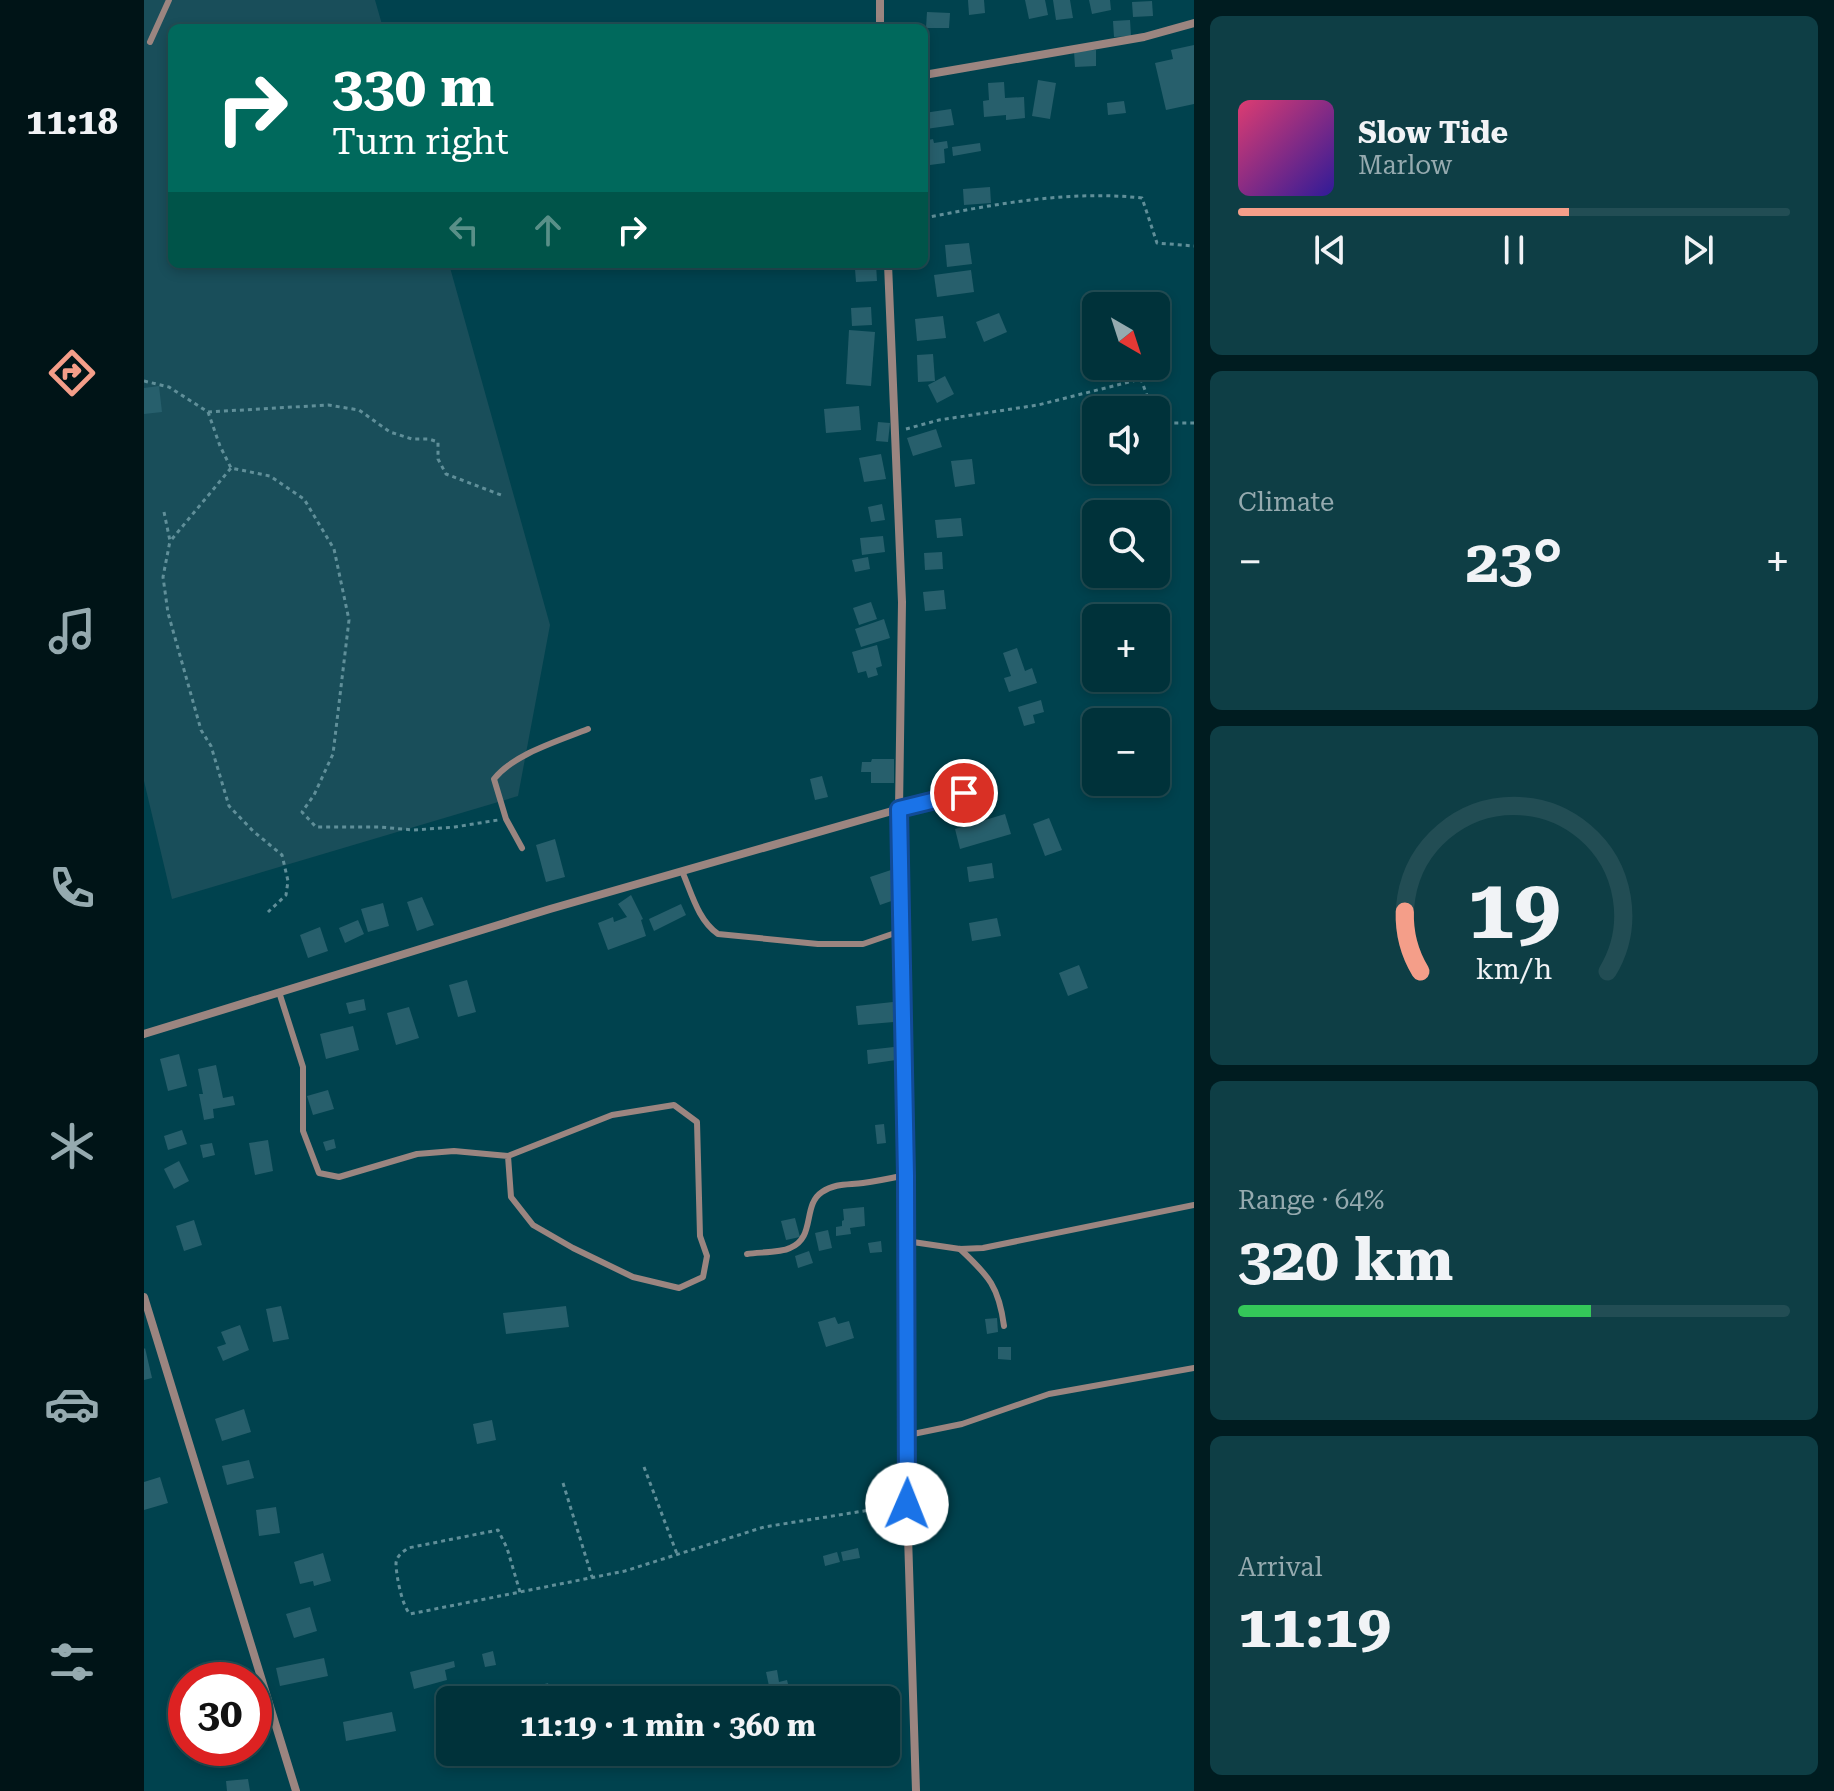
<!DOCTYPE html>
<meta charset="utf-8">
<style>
body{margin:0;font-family:"Roboto Serif",serif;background:#0e3e45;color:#f1f3f6;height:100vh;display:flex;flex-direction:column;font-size:30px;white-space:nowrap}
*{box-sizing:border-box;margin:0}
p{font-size:26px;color:#95aaaf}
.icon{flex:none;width:44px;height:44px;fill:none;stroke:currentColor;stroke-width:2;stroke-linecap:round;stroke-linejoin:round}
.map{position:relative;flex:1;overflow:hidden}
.drawer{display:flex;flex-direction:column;gap:16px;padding:16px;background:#001c20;width:640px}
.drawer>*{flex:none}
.hud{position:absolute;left:24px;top:24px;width:760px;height:244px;border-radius:12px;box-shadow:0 4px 12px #0003,0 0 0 2px #224d54;background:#00695c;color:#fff;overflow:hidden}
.needle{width:52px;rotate:141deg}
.buttons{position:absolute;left:938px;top:292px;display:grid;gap:16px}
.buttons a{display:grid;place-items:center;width:88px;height:88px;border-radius:12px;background:#00323a;box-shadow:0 4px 12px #0003,0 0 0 2px #224d54;font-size:40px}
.speed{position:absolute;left:24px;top:1662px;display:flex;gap:16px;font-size:40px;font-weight:700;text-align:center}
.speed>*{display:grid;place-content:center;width:104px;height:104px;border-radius:50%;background:#00323a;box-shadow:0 4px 12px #0003,0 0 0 2px #224d54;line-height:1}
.speed .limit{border:12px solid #d22;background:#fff;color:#111}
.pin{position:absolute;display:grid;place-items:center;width:68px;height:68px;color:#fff;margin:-34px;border:4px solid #fff;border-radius:50%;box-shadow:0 2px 8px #0007}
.me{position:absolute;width:88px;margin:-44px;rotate:1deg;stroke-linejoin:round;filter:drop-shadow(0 0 6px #0008)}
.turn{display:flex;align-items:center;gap:28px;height:168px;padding:0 32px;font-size:36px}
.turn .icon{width:104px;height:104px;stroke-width:2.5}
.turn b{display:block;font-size:56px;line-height:68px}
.lanes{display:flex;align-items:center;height:76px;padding:0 32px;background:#0003;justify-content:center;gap:40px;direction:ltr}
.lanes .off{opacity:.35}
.big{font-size:60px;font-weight:700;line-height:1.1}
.drawer .widget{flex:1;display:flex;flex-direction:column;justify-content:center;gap:12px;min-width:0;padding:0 28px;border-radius:12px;background:#0e3e45}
.drawer .dial{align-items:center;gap:0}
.dial svg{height:208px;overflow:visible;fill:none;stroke:#224d54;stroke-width:7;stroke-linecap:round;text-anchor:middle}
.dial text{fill:#f1f3f6;stroke:none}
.song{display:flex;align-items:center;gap:24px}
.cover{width:96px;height:96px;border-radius:12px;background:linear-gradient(135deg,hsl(340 70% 55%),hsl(250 70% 35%))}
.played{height:8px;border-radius:4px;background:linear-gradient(90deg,#f49e89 60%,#224d54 60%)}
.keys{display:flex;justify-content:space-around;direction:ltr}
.heat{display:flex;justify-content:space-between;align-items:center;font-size:44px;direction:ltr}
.charge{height:12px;border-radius:6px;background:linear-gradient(90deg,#34c759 64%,#224d54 0)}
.trip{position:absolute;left:292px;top:1686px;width:464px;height:80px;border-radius:12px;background:#00323a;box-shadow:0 4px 12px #0003,0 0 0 2px #224d54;font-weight:700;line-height:80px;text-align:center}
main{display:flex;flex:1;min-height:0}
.dock{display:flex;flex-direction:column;width:144px;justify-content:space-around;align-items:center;background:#001417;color:#95aaaf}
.dock .icon{width:56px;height:56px}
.dock .active{color:#f49e89}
.dock b{font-size:36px;color:#f1f3f6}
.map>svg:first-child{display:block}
.built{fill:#194e5a}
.building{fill:#275f6c}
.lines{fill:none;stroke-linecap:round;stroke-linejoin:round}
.path{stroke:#608f99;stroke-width:3;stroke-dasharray:4 4;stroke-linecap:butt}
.lane{stroke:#9b8580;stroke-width:6}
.street{stroke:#9b8580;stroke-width:8}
.route-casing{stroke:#114b97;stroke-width:20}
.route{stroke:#1a73e8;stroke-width:14}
</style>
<main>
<nav class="dock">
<b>11:18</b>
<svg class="icon active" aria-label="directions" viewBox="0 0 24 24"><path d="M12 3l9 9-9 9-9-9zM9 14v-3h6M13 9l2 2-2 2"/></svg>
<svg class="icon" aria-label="music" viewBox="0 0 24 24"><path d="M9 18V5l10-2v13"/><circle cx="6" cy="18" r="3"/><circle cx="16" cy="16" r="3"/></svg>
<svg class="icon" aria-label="phone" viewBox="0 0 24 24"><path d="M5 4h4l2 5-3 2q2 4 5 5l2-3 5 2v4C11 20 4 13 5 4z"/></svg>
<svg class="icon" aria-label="climate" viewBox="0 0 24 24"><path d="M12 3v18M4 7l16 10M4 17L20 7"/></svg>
<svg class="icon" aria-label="car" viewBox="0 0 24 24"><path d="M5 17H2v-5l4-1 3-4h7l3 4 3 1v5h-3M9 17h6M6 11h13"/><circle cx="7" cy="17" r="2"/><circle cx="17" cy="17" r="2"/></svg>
<svg class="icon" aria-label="filters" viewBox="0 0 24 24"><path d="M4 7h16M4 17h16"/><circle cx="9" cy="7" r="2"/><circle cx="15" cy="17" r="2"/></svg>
</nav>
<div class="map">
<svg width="1050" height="1791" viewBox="0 0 1050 1791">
<rect width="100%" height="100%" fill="#00424e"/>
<polygon class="built" points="0,0 231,0 239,28 28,28 28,264 305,264 406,625 374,796 28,899 0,781"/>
<g class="building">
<polygon points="824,0 840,0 841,13 825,15"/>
<polygon points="881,0 901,0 904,15 885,19"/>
<polygon points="909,0 926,0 929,18 912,20"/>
<polygon points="945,0 966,0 967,10 948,14"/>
<polygon points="1008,1 1009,16 989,17 988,2"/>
<polygon points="783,12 806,13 805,28 782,28"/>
<polygon points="986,20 987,36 970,37 969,21"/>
<polygon points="1050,45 1050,104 1022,110 1011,63 1029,59 1027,50"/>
<polygon points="952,50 952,66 931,67 930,51"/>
<polygon points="894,80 912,83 906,119 888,116"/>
<polygon points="860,82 861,98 880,97 881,118 862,120 862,115 840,117 839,101 845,100 844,83"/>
<polygon points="980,101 982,113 964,115 963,103"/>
<polygon points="807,109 810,125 782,129 784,140 789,139 790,143 803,141 804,148 800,149 801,163 786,165 784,151 780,152 780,113"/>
<polygon points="836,143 837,151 809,156 808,147"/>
<polygon points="846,187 847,203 820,205 819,189"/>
<polygon points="825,243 828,264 803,267 801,245"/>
<polygon points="704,264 732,264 733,281 712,282 711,269 704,270"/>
<polygon points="827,270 830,292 793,297 790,275"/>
<polygon points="727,307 728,325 708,326 707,308"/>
<polygon points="855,313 863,332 840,342 832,322"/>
<polygon points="799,316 802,338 773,341 771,319"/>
<polygon points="705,330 731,332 727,386 702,384"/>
<polygon points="789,354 791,381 774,382 773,355"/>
<polygon points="801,376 810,394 793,403 784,385"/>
<polygon points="15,386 18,412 0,414 0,388"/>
<polygon points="715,406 717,430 682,433 680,409"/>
<polygon points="734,422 746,423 744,442 732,441"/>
<polygon points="792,429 798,447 769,456 763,438"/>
<polygon points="737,454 742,479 720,482 715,458"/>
<polygon points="828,459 831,484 811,487 807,461"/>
<polygon points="738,504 741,520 727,522 724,507"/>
<polygon points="817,518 819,536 793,538 791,520"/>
<polygon points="739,536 741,552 718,555 716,538"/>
<polygon points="798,552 799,569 781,570 780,553"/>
<polygon points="724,557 726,569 711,572 708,560"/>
<polygon points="800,590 802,609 781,611 779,592"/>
<polygon points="727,602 733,619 715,625 709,608"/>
<polygon points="740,619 746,638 717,647 711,629"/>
<polygon points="733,645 738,666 732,668 734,675 724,678 722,671 714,673 708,652"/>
<polygon points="873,648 881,671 888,668 893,683 865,692 860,678 867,676 859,653"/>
<polygon points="897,700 900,712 889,715 891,723 880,726 874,707"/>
<polygon points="728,759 750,759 750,783 727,783 727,772 717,772 718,762 727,762"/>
<polygon points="678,776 684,797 671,800 666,779"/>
<polygon points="861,814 867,834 816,849 811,829"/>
<polygon points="905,818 918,850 901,856 889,824"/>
<polygon points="411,839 421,877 402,882 392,845"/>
<polygon points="848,863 850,878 825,882 823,867"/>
<polygon points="747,870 756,898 736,905 726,877"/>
<polygon points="487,895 499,919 497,920 502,936 464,950 454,923 469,917 470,922 483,917 474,904"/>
<polygon points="278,897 290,925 273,931 263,902"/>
<polygon points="239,903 245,926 224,932 217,909"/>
<polygon points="537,904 542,915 510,931 505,919"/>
<polygon points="853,918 857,936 828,941 825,923"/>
<polygon points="214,920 220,934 201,943 195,928"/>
<polygon points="176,927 184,951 164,958 156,935"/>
<polygon points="935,965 944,988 924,996 915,973"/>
<polygon points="323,980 332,1012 314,1017 305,985"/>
<polygon points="220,999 222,1010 205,1014 202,1003"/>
<polygon points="749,1002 750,1022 714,1025 712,1006"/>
<polygon points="265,1007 275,1038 252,1045 243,1013"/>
<polygon points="209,1026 215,1050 182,1059 176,1034"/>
<polygon points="750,1047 752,1060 724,1064 723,1050"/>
<polygon points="35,1054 43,1086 24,1091 16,1059"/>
<polygon points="72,1065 79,1098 89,1096 91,1105 69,1109 70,1118 60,1120 55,1094 59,1094 54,1069"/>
<polygon points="184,1090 190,1109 169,1115 163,1096"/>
<polygon points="740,1124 742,1143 733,1144 731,1125"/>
<polygon points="38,1130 43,1144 24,1150 20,1136"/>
<polygon points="190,1139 192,1148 182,1151 179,1142"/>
<polygon points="124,1140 129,1171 111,1175 105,1143"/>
<polygon points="68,1143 71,1155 59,1158 56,1145"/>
<polygon points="35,1161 45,1181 30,1189 20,1169"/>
<polygon points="720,1207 721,1226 706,1228 707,1234 692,1236 692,1227 698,1226 698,1221 700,1220 699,1209"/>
<polygon points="651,1218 656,1237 642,1240 637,1221"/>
<polygon points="50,1220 58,1245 40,1251 32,1226"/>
<polygon points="684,1230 688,1248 675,1251 671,1233"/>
<polygon points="737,1241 738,1252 726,1253 724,1243"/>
<polygon points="665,1251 669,1263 654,1268 651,1256"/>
<polygon points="137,1306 145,1339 129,1342 122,1309"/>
<polygon points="422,1306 425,1327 362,1334 359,1313"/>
<polygon points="691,1317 694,1324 705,1321 710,1338 682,1347 674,1322"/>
<polygon points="853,1318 854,1332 843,1334 841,1319"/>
<polygon points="96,1325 105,1350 79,1361 73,1347 82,1344 77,1332"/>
<polygon points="854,1347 867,1347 867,1360 854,1359"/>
<polygon points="1,1348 8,1378 0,1380 0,1349"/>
<polygon points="100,1409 107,1432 78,1441 71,1419"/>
<polygon points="348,1420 352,1440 333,1444 329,1424"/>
<polygon points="105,1460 110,1478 83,1485 78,1466"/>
<polygon points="16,1477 24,1503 0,1510 0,1482"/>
<polygon points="132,1507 136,1533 115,1536 112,1510"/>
<polygon points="714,1548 716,1558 699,1561 697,1552"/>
<polygon points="693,1552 696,1562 681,1566 679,1556"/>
<polygon points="179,1553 187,1581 170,1586 169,1581 156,1584 150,1562"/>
<polygon points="166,1607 173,1631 150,1638 142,1614"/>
<polygon points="349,1651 352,1665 341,1667 338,1654"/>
<polygon points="180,1658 184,1676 136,1686 132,1668"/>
<polygon points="310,1661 311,1667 301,1670 303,1680 270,1689 266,1672"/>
<polygon points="633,1670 635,1682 643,1680 648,1700 628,1700 622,1672"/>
<polygon points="404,1683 407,1695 393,1698 390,1687"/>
<polygon points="248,1712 252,1731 202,1741 199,1722"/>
<polygon points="104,1779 106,1791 83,1791 82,1781"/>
</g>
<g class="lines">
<g class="path">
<path d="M780,218c72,-14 145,-28 218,-20l15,45 37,3"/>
<polyline points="0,381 25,387 64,412 184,405 215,410 246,432 268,439 285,439 294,442 294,459 302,474 357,495"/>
<polyline points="1012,410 1024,423 1050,423"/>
<polyline points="64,412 76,446 87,468 126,476 160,499 190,549 205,620 189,754 170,795 158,812 172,827 235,827 270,830 311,827 354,820"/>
<polyline points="762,429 795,420 894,405 997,379 1006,404 1012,410"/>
<polyline points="20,512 26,541 19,577 24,613 57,730 67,746 85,806 109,831 138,855 144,881 142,895 124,912"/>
<polyline points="28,539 87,468"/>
<polyline points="500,1467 533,1554"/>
<polyline points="419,1483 448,1577"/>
<path d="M376,1592l-13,-44 -9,-18 -90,18c-5,4 -11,7 -12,15 0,12 6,43 14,51l215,-43 139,-44 131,-21"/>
</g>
<g class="lane">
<polyline points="6,42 25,0"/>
<path d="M378,848l-16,-29 -12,-40c20,-25 64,-38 94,-50"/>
<path d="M538,871c10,23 16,49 36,63l100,10h45l38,-13"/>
<polyline points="135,992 159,1067 159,1131 175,1173 195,1177 273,1154 310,1151 364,1156 468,1115 530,1105 553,1122 556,1236 563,1256 559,1277 535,1288 489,1277 429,1248 389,1225 367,1197 364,1156"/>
<polyline points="762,1241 816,1249 839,1248 1050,1205"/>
<path d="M816,1249c29,27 39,38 44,77"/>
<path d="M603,1254c12,-2 33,-1 43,-6 26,-10 12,-43 32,-56 13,-9 27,-7 41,-9 15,-2 29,-5 43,-8"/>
<polyline points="764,1435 818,1424 905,1394 1050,1368"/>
</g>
<g class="street">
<polyline points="736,28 736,0"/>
<polyline points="780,75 1000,37 1050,23"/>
<polyline points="744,264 758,602 755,809 762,1175 763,1504 772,1791"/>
<polyline points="0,1034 406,909 755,809 820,793"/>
<polyline points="0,1297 152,1791"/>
</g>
</g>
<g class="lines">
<defs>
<polyline id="route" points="763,1504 762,1175 755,809 820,793"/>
</defs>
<use href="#route" class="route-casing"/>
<use href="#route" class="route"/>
</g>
</svg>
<div class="buttons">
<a><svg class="needle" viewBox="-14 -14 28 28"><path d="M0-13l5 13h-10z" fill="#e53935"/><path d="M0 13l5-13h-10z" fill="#95aaaf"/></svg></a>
<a><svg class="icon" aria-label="sound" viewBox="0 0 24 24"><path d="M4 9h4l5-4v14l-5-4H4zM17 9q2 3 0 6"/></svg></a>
<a><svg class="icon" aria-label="search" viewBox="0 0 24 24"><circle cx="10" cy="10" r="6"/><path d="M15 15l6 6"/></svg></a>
<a>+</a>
<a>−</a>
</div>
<div class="speed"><div class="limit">30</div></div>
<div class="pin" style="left:820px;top:793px;background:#d93025"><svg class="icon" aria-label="arrive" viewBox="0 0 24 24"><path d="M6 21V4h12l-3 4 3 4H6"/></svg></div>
<svg class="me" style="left:763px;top:1504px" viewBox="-20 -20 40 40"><circle r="19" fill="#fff"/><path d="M0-13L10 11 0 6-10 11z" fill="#1a73e8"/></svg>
<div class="trip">11:19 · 1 min · 360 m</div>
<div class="hud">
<div class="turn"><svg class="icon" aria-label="right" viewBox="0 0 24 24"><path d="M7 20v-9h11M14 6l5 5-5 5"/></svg><div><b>330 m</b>Turn right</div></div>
<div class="lanes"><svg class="icon off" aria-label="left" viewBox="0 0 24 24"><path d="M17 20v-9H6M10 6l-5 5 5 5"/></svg><svg class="icon off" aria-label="ahead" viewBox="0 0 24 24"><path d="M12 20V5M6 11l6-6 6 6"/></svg><svg class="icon" aria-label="right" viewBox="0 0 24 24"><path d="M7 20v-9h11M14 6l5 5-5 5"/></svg></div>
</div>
</div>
<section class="drawer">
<div class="widget">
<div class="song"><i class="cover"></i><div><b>Slow Tide</b><p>Marlow</p></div></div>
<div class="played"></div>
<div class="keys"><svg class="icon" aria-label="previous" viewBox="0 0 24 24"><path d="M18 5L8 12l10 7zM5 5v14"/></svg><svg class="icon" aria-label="pause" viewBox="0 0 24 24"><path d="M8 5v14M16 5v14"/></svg><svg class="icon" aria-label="next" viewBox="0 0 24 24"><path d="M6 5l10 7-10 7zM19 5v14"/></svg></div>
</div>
<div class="widget"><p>Climate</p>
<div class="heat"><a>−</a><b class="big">23°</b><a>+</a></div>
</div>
<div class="widget dial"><svg viewBox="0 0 100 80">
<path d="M14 69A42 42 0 1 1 86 69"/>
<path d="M14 69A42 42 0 0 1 8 46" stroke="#f49e89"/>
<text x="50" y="56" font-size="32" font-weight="700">19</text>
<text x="50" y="72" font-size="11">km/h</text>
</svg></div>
<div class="widget"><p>Range · 64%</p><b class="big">320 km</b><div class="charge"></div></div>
<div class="widget"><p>Arrival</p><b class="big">11:19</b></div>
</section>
</main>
